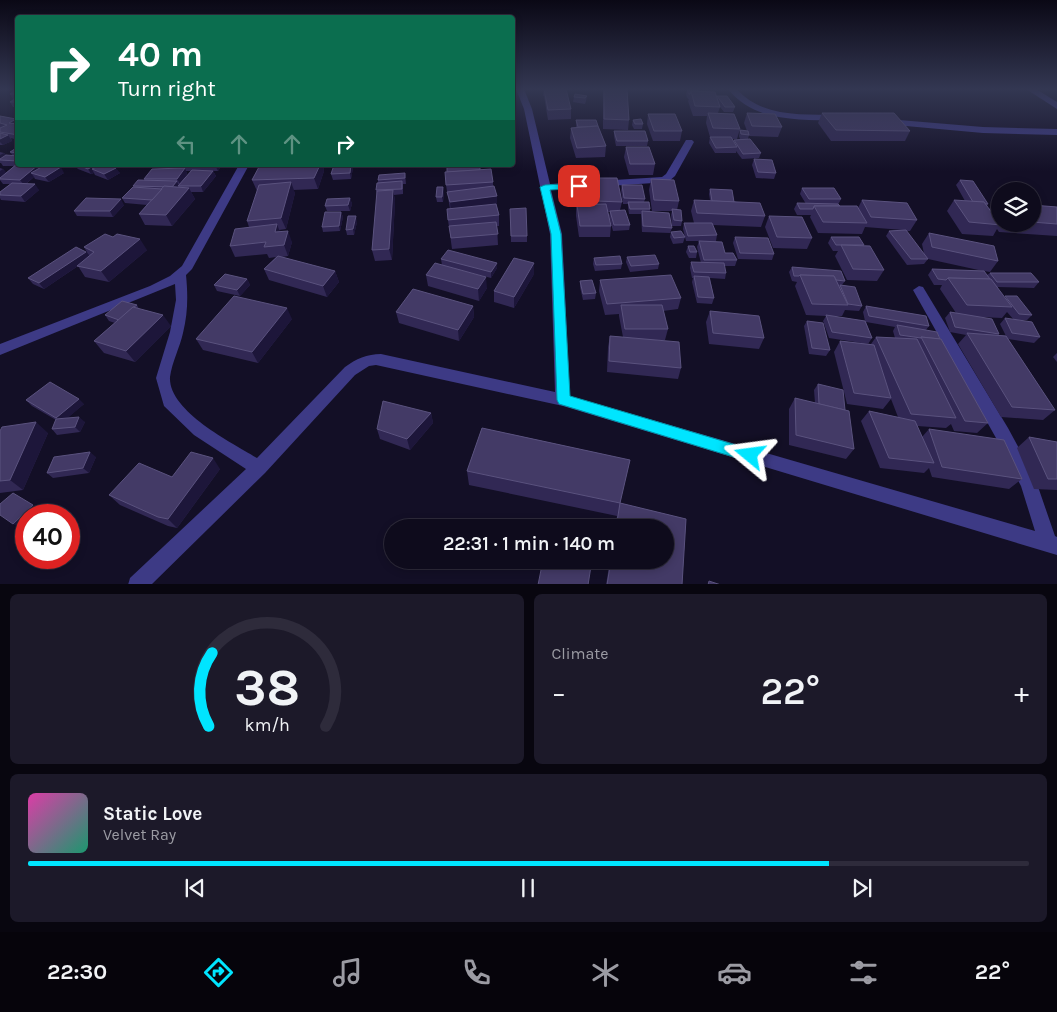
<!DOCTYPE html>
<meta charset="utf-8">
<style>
body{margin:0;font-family:Karla,sans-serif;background:#1c1929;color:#f1f3f6;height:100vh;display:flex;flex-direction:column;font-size:19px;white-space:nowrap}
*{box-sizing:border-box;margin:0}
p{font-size:16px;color:#9b9ba3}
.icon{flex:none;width:28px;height:28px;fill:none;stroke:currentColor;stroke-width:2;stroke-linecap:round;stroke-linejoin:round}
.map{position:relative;height:584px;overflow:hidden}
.side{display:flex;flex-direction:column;gap:10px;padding:10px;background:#08060f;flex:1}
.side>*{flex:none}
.top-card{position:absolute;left:15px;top:15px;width:500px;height:152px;border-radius:5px;box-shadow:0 2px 8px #0003,0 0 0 1px #2e2b3b;background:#0b6e4f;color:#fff;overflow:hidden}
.tools{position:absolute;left:991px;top:182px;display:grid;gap:10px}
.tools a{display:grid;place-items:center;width:50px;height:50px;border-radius:50%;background:#0e0b1c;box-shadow:0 2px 8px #0003,0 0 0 1px #2e2b3b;font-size:25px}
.speed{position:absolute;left:15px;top:504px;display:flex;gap:10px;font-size:25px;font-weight:700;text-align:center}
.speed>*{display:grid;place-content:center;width:65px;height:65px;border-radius:50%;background:#0e0b1c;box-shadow:0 2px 8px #0003,0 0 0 1px #2e2b3b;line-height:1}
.speed .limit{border:8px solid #d22;background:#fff;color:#111}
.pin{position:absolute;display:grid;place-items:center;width:42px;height:42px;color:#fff;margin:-21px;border-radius:10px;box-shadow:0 2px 8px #0006}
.me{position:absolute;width:55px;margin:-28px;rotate:286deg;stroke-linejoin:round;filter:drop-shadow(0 0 4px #0008)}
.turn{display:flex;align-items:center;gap:18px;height:105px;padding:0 20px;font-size:22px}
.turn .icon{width:65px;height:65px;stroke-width:2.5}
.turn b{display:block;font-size:35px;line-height:42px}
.lanes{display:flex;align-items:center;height:48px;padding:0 20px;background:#0003;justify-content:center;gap:25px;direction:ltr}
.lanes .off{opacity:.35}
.big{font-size:38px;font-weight:600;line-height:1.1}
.side .widget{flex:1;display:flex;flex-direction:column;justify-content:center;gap:8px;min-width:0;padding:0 18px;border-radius:8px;background:#1c1929}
.side .dial{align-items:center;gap:0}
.dial svg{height:130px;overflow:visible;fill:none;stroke:#2e2b3b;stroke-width:7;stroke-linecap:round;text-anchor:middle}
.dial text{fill:#f1f3f6;stroke:none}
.song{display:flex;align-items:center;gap:15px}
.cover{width:60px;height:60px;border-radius:8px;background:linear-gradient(135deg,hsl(320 70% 55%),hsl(160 70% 35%))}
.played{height:5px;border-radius:2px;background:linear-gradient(90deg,#00e5ff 80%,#2e2b3b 80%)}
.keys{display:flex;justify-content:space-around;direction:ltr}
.heat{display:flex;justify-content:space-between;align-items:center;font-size:28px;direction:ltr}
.side .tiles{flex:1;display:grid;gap:10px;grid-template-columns:1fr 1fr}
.widget:last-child{grid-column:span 2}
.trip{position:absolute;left:384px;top:519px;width:290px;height:50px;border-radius:25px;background:#0e0b1c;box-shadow:0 2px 8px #0003,0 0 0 1px #2e2b3b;font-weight:600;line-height:50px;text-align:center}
.menu{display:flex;height:80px;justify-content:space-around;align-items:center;background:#06040b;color:#9b9ba3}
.menu .icon{width:35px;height:35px}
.menu .on{color:#00e5ff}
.menu b{font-size:22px;color:#f1f3f6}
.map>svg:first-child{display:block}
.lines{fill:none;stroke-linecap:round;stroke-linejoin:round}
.minor{fill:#3d3a85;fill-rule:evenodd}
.wall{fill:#312854;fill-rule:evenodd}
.shaded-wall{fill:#1d163a}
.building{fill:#433a66;stroke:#5a527e}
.route{fill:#00e5ff;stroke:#0095a6}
</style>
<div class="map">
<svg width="1057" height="585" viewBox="0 0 1057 585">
<rect width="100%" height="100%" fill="#130f26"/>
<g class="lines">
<g class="minor">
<path d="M516,89h8l8,20 18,75 112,-7 4,-3 20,-34h6l2,2 -19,34 -7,6 -117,8 11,44 8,162 465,135 -14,-45 -25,-48 -83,-148 6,-4 4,1 85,141 27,50 20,58 2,1v18l-494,-149 -187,-41 -7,1 -14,9 -90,98 -114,112h-23l2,-7 116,-109 -52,-34 -30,-29 -8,-28 14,-46 6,-32 -1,-16 -175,71v-11l150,-58 20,-10 12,-10 57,-101h10l-57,104 -6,6c2,20 2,38 -3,58 -3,14 -11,29 -13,44 -2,34 62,66 87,81l88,-91c11,-8 22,-13 36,-13l174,38 -5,-158 -26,-125z"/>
<path d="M728,89h9c25,29 66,25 101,26l4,3 -4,3c-39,-2 -83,2 -110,-32z"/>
<polygon points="1026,89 1036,89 1057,102 1057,109"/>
<polygon points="887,119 983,127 1057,129 1057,135 983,133 884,124 884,120"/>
</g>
</g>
<g class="wall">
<polygon points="544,89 571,109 571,119 548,120 544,96 543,96"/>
<polygon points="603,89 627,89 629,120 628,130 603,129"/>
<polygon points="18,90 18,107 13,107 10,102 13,99 10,94"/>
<polygon points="687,90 698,91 717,98 717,96 735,107 733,112 724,112 720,107 718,113 740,129 737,139 732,139 733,141 734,140 740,139 739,136 740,130 747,131 744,123 747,113 782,127 778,137 749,136 749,135 748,139 761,153 759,158 742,159 736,151 736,153 715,153 709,143 710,137 706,123 707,116 693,116 688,101 689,99 688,99 686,95"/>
<polygon points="587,96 586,101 585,104 573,102 574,97"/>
<polygon points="822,113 910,131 905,141 831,141 818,123"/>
<polygon points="648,114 682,131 680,141 653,141 647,124"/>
<polygon points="0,116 16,119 18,122 18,140 11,138 12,141 3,145 0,145 0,128 1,128 0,128"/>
<polygon points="576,120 598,126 606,146 605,157 576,158 570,138 571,128 576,127"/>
<polygon points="633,120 643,124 642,129 634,129 632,125"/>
<polygon points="614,131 648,141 647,146 616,146 614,136"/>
<polygon points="18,147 18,165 40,168 64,173 49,182 35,179 34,177 26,184 39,190 25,202 1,200 0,198 0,192 10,184 3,184 0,180 0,168 3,169 6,173 14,166 3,166 1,163 0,163 0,152 4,153 6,155 13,156 10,152"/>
<polygon points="626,147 655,164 653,175 629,175 624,157"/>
<polygon points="754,159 776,173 774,179 756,178 752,165"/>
<polygon points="72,165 109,165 120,173 108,180 95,175 94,173 91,174 78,169 76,167"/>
<path d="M182,165h40l-4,6h-5l3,5 -13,16h-12l4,7 -23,27 -27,-1 -6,-11 8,-9 -22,-2 -3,-5 12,-11 -1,-1 12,-5 -1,-2 40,-11zM186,171h5l-12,14 -1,-1h2l7,-10z"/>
<polygon points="260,165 327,165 323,165 324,171 318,189 293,190 295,193 286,229 279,230 280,232 292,242 288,256 282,257 335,271 339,282 327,297 269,280 264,269 276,257 269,258 267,254 235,257 230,246 249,227 247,221 257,191 252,180"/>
<polygon points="334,165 352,165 353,168 351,179 333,180 331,174"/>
<polygon points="480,170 493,182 493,186 497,196 497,207 499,215 499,226 497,226 498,245 452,249 448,220 450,209 446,185"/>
<polygon points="405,173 406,184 403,184 403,194 394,195 395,201 392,260 375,261 372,250 377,194 376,190 378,183 378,180"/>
<polygon points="593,178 622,202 620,210 630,225 629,230 613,231 609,216 610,212 608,212 611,226 610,237 579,237 576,216 576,207 573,207 573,183 590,202 590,204 594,204 592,188"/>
<polygon points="651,179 679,201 677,210 682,221 681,226 672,226 671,215 672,211 652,211 649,190"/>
<polygon points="960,180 988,204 987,206 989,209 994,203 1000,203 1000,224 1032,224 1032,205 1057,207 1057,236 999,232 997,229 993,236 962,234 947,211 954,200 965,201 956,185"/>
<polygon points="622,185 645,199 644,202 650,209 650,212 672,228 670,233 642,232 641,214 629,214 628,207 628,204 623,204 621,190"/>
<path d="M802,188l39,11 -3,6 2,1 18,2 4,-8 55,20 -7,11h-4l18,23 -2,-10 7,-11 69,28 -8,11 -6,-1 3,4 3,-2 49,9 -5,6 -37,-1 7,10 28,18 -5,5h-11l24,17 -6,6 -26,-4 47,71 -12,10 -42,-3 -43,-73 8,-9 -16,-3 -5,-14 5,-6 6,1 -16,-24 2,-4h-8l-6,-10 4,-6 51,2 -55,-12 -4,5 -17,1 -21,-29 3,-5 14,-1 -38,-3 -3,7 -44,-1 -8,-16 1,-2h-14l-3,-6 3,-6 9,1 -6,-10zM1007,312l7,8 -9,-2 -5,6 6,12 -8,-1 1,-1 -20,-17 23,1z"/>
<polygon points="710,189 765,216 761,227 713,225 717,235 716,241 725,253 737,260 735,266 724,266 726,273 725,279 710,278 714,298 712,304 697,303 692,282 693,278 692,278 690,268 691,262 701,263 697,247 699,241 686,241 683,229 684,223 694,223 691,211 694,200 710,200 709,194"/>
<polygon points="444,192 443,202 437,202 436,197"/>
<polygon points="350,198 352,204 350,211 327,211 325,206"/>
<polygon points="124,205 113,217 77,216 74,211"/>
<polygon points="510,209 527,236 527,242 511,242"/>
<polygon points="341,212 343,217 340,231 323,232 322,227"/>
<polygon points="769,216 812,238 807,249 773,248 765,227"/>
<polygon points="357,222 354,235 347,235 346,230"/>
<polygon points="671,232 685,237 683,243 673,244 670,237"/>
<polygon points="735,237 774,254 772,260 738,259 733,243"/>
<polygon points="831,237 864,245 863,246 884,270 877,281 847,280 835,256 838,251 833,251 828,243"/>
<polygon points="688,246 697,252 696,258 689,258 686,252"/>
<polygon points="84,247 147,250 109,282 85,277 78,266 44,289 33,284 28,278 86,252 89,256"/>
<polygon points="627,257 659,264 658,269 630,272 626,262"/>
<polygon points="594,258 622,264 621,269 595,271 593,264"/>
<polygon points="441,259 497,263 497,268 491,278 460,270 487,288 479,301 428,286 426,275 442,265"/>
<polygon points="792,267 845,281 842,285 862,306 859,311 845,310 842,316 831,316 865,321 863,312 866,306 929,326 926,330 940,339 988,423 977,433 954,431 951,424 946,428 917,426 922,437 929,429 1022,479 1009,489 932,477 929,468 924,473 880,468 861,421 869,411 898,417 891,399 883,409 847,404 834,352 840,341 871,344 876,337 895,338 893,331 895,327 866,322 872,338 868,344 829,338 823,321 826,316 806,315 795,286 797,282 792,281 789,272"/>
<polygon points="534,274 514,308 494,302 494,291"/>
<polygon points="247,279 250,285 240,296 217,291 214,285"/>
<polygon points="600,280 681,298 678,309 663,311 668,329 665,340 654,340 681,368 678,379 607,372 608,347 610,336 623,337 619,316 619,314 605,315 599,291"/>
<polygon points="580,281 596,293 595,299 583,300 580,287"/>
<polygon points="137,305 139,309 171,326 135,362 104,353 94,341 115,323 109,321 105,315"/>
<polygon points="473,306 474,317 459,341 399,323 396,312"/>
<polygon points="710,311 764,338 759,349 709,344 706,322"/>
<polygon points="292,319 258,363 203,350 196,339"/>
<polygon points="807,321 830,350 826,356 809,354 804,326"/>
<polygon points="1057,353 1057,362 1053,357"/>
<polygon points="818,384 845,410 854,449 846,459 789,445 789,409 795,398 815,403 814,390"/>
<polygon points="26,400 84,404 67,418 85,422 80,432 57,435 52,429 56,420 32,406"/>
<polygon points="431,413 433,423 410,450 380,439 377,429"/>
<polygon points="482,428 630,460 620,503 686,519 682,585 606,585 610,560 665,560 665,528 615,528 617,516 469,485 467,471"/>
<polygon points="0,431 48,433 23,490 0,493"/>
<polygon points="1029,437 1057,442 1057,490 1034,489 1017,448"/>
<polygon points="96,457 89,473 53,478 47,473"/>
<polygon points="220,469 177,528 168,526 120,505 109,495 172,477"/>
</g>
<g class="shaded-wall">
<polygon points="16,119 18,122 18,125 9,123"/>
<polygon points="8,135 12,141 3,145 0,142 0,139"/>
<polygon points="4,153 8,158 0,160 0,155"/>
<polygon points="38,165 42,170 31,173 34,177 24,185 20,180"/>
<polygon points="95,165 108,165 92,169 94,173 91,174 88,169"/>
<polygon points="215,165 222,165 218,171"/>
<polygon points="320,165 323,165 324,171 318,189 314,178"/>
<polygon points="351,165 352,165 353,168 351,179 350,173"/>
<polygon points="61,167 64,173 49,182 45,177"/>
<polygon points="116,168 120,173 108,180 104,174"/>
<polygon points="185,168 187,174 180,184 177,179"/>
<polygon points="3,169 8,174 0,179 0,171"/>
<polygon points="213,171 216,176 203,192 201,186"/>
<polygon points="177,181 179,187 172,187"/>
<polygon points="291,182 295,193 286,229 281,218"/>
<polygon points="35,184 39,190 25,202 21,196"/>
<polygon points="443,187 444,192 443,202 442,197"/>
<polygon points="189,188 195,199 172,226 166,215"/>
<polygon points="393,190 395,201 392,260 389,249"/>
<polygon points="497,196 497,207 451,213 450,202"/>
<polygon points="350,198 352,204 350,211 348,205"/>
<polygon points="121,199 124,205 113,217 110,211"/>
<polygon points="341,212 343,217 340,231 339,226"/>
<polygon points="356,216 357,222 354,235 353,229"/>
<polygon points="277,224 281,235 275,232"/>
<polygon points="288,231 292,242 288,256 284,245"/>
<polygon points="140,239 147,250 109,282 101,271"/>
<polygon points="86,252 91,257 44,289 39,283"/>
<polygon points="497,263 497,268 491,278 491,272"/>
<polygon points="534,263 534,274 514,308 514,297"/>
<polygon points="335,271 339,282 327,297 323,286"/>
<polygon points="486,277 487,288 479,301 478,289"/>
<polygon points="247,279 250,285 240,296 237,290"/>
<polygon points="473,306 474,317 459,341 458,330"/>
<polygon points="287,308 292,319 258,363 252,352"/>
<polygon points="163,315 171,326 135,362 126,351"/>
<polygon points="79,399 84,404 62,423 56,418"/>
<polygon points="431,413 433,423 410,450 407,439"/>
<polygon points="79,417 85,422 80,432 75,427"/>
<polygon points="36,422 48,433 23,490 10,480"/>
<polygon points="90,452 96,457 89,473 83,468"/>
<polygon points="213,458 220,469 177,528 168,519"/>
<polygon points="33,505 40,510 34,515 26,515 26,522 20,528 13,524"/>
</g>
<g class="building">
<polygon points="544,89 566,89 571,109 548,110"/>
<polygon points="604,89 627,89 629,120 604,119"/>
<polygon points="16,90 18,90 18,94 10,94"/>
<polygon points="687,90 698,90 698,91 691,91 690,94 689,94"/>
<polygon points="691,91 715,92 720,107 695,106"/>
<polygon points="575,94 587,96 585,98 574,97"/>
<polygon points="717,96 727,96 735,107 725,107"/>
<polygon points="18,97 18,102 10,102"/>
<polygon points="708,113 734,114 740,129 713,128"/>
<polygon points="747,113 775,114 782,127 752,126"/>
<polygon points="822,113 894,113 910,131 836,130"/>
<polygon points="648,114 675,114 682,131 654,131"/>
<polygon points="0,116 16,119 9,123 18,124 18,135 0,132 0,128 7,125 0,123"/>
<polygon points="641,119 643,124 635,124 633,120"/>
<polygon points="576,120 596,120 598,126 578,127"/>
<polygon points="598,126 606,146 577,148 571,128"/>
<polygon points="740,130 748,131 749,135 741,134"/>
<polygon points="614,131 645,131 648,141 617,141"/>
<polygon points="0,133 8,135 0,139"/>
<polygon points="710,137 731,137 737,147 716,148"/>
<polygon points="750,139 761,153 743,154 734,140"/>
<polygon points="18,147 18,153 10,152"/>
<polygon points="626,147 649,147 655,164 630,164"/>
<polygon points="6,155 18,156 18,161 0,160 0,159"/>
<polygon points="754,159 772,160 776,173 758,172"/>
<polygon points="17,164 18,165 38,165 20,180 0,179 0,178"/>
<polygon points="45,165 51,165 61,167 45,177 31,173"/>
<polygon points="78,165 95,165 88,169"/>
<polygon points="100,165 109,165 116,168 104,174 92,169"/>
<polygon points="260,165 320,165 314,178 252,180"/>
<polygon points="334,165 351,165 350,173 331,174"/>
<polygon points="447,165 480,165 480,170 447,172"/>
<polygon points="185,168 177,179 144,179 152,169"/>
<polygon points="491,169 493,182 446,185 445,172"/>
<polygon points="192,170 213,171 201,186 178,186"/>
<polygon points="405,173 405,178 378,180 379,175"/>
<polygon points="593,178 617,178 622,202 596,201"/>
<polygon points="651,179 674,180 679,201 654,200"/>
<polygon points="138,180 177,181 172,187 133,186"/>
<polygon points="960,180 973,181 988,204 985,204 984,202 973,202"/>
<polygon points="402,181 402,189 376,190 377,183"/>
<polygon points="291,182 281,218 247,221 259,185"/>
<polygon points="12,183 35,184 21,196 0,195 0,192"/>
<polygon points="573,183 589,184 590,202 574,202"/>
<polygon points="622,185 642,185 645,199 624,198"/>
<polygon points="164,186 189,188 166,215 139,214"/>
<polygon points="494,186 497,196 450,202 447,192"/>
<polygon points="133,187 162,189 152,200 122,198"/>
<polygon points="437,187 443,187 442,197 436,197"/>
<polygon points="802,188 834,188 841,199 809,199"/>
<polygon points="710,189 732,190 734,202 712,201"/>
<polygon points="393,190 389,249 372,250 377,191"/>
<polygon points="86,198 121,199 110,211 74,211"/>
<polygon points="350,198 348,205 325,206 327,199"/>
<polygon points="694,200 760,203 765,216 697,213"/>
<polygon points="862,200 907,203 917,220 871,217"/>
<polygon points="954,200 984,202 1001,225 969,222"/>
<polygon points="628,202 649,202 650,209 630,209"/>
<polygon points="797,203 838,204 840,206 814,206 813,209 800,209"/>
<polygon points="994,203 1000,203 1000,211"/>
<polygon points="496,204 499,215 448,220 447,209"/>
<polygon points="606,204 611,226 580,226 577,205"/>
<polygon points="1032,205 1057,207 1057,224 1032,222"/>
<polygon points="814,206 857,206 867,223 823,222"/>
<polygon points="526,208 527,236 511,236 510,209"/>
<polygon points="672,209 681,210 682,221 674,220"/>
<polygon points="625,210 630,225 614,225 610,211"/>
<polygon points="642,211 669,213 672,228 643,226"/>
<polygon points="325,212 341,212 339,226 322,227"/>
<polygon points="348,216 356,216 353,229 346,230"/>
<polygon points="769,216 802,217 812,238 777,237"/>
<polygon points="496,222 498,234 451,238 449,226"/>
<polygon points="684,223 712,223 717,235 688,236"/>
<polygon points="277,224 275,232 288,231 284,245 264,247 266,242 230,246 235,229"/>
<polygon points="906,230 928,259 911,259 889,231"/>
<polygon points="681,231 685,237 674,238 671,232"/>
<polygon points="929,233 994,246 998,261 932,247"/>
<polygon points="105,234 113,237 117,234 140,239 101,271 77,266 94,252 84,247"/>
<polygon points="735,237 768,238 774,254 740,253"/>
<polygon points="831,237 859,237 864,245 836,245"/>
<polygon points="699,241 722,242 725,253 733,253 737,260 704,260"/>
<polygon points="841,245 870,246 884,270 853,269"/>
<polygon points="688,246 694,246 697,252 690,252"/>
<polygon points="76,247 86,252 39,283 28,278"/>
<polygon points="448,250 497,263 491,272 441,259"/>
<polygon points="655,255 659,264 631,266 627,257"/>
<polygon points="278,256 335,271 323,286 264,269"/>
<polygon points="620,256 622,264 596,265 594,258"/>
<polygon points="514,258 534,263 514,297 494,291"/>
<polygon points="691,262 724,263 726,273 694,272"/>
<polygon points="435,263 486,277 478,289 426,275"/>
<polygon points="792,267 841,271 845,281 836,280 834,276 800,275 799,276 794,276"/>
<polygon points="932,269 984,271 990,279 948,278 946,280 938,279"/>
<polygon points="990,273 1031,273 1039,282 997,282"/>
<polygon points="225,274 247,279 237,290 214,285"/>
<polygon points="671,275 681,298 607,304 600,280"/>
<polygon points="800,275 834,276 848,305 812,304"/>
<polygon points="694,276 709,277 714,298 698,297"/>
<polygon points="948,278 991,279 1012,307 967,305"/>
<polygon points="592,280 596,293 583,294 580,281"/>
<polygon points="840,285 855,287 862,306 848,304"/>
<polygon points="413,289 473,306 458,330 396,312"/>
<polygon points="234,296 287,308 252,352 196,339"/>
<polygon points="1005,296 1017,296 1032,315 1019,314"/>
<polygon points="122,301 137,305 134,307 133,307 119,320 105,315"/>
<polygon points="621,305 662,305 668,329 625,329"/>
<polygon points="866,306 926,316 929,326 869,316"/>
<polygon points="133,307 163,315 126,351 94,341"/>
<polygon points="710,311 759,316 764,338 713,333"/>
<polygon points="950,312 992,319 999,334 955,327"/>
<polygon points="826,315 865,321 872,338 832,332"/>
<polygon points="1005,318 1032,322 1040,337 1012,333"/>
<polygon points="807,321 823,323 830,350 812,348"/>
<polygon points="897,325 937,332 940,339 921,337 921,338 900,335"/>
<polygon points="967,333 1006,336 1055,410 1012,407"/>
<polygon points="610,336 679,342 681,368 609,361"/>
<polygon points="876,337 917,339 956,418 911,414"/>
<polygon points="921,337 941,339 988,423 965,421"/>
<polygon points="840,341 874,345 891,398 854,393"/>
<polygon points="50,382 79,399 56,418 26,400"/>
<polygon points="818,384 843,390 845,410 819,404"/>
<polygon points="795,398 849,411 854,449 796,435"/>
<polygon points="383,401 431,413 407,439 377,429"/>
<polygon points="869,411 915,421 934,463 889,458"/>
<polygon points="79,417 75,427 52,429 56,419"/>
<polygon points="36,422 10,480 0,481 0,431 2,427"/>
<polygon points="482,428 630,460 620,503 467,471"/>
<polygon points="929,429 1004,440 1022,479 942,467"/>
<polygon points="1029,437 1057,442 1057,479 1048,479"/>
<polygon points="90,452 83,468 47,473 54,457"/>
<polygon points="191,452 213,458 168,519 158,517 109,495 139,463 172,477"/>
<polygon points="13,493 33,505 13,524 0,515 0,504"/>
<polygon points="620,503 686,519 682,585 607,585 611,560 665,560 665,528 616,528"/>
<polygon points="550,519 591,528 549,528"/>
<polygon points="543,560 592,560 588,585 538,585"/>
<polygon points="709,581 721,585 708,585"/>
</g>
<linearGradient id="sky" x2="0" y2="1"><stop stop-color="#0a0815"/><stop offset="0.52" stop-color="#333752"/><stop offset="1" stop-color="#333752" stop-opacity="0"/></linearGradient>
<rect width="1057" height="171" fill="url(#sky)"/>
<polygon class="route" points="579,183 582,184 582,188 550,190 561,234 570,396 750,449 755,451 757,455 755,460 750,462 559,404 557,400 551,234 540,187 545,185"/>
</svg>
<div class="tools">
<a><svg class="icon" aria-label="layers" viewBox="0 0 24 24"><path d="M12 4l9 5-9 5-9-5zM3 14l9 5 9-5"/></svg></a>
</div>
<div class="speed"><div class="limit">40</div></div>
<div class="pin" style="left:579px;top:186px;background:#d93025"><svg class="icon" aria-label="arrive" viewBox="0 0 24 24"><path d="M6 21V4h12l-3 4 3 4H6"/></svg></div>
<svg class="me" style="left:750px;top:455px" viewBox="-20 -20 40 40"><path d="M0-17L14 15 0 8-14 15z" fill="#00e5ff" stroke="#fff" stroke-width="4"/></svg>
<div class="trip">22:31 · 1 min · 140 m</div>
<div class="top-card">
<div class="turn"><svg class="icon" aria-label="right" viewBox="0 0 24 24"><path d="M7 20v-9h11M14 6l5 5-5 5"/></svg><div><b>40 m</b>Turn right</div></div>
<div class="lanes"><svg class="icon off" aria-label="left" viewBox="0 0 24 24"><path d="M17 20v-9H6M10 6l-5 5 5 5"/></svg><svg class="icon off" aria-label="ahead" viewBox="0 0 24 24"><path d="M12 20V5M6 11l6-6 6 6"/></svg><svg class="icon off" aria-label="ahead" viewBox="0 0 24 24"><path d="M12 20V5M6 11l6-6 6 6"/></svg><svg class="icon" aria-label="right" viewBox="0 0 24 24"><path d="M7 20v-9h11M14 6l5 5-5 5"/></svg></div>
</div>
</div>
<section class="side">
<div class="tiles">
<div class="widget dial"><svg viewBox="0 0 100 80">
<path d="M14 69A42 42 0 1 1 86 69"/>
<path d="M14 69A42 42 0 0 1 16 24" stroke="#00e5ff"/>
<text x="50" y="56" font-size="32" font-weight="700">38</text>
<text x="50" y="72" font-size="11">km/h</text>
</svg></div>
<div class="widget"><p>Climate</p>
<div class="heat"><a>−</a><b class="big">22°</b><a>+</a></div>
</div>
<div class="widget">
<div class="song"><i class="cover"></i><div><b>Static Love</b><p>Velvet Ray</p></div></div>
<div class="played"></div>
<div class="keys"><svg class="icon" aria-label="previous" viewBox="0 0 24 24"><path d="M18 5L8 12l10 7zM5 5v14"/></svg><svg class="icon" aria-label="pause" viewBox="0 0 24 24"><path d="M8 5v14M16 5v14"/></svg><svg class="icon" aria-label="next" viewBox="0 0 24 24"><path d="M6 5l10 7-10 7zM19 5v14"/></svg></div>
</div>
</div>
</section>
<nav class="menu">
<b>22:30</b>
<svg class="icon on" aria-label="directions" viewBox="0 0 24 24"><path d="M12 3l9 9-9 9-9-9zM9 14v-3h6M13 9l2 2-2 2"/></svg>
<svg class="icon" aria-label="music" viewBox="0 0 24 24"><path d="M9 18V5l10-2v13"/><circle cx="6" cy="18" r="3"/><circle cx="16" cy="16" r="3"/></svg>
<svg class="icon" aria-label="phone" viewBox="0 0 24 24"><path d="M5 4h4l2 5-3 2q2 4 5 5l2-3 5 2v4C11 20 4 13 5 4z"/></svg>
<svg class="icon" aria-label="climate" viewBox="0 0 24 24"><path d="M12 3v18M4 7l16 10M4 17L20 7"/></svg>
<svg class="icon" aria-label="car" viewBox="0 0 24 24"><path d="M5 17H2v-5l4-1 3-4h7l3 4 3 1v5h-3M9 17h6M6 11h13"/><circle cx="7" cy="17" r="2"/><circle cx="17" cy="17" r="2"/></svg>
<svg class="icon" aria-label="filters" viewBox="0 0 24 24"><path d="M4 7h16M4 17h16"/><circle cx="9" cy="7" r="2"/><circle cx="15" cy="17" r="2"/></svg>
<b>22°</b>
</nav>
